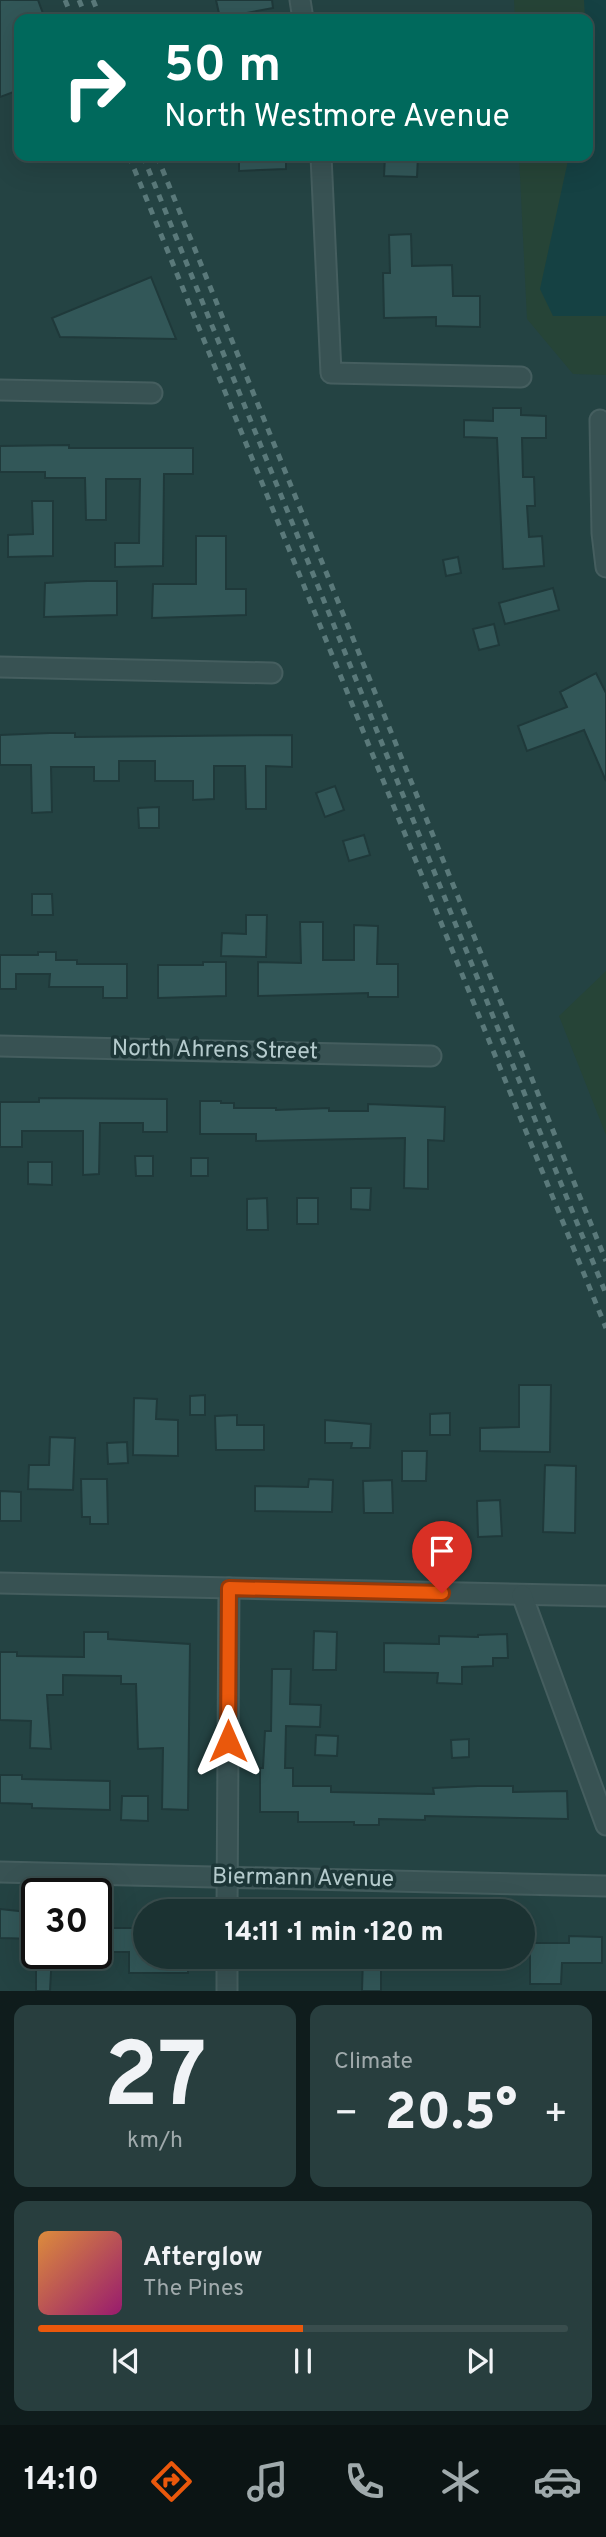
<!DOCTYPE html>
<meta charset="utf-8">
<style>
body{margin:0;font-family:Overpass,sans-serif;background:#283e3e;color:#f1f3f6;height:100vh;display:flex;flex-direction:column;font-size:26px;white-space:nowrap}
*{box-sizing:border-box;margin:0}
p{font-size:23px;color:#a0aaac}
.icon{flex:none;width:38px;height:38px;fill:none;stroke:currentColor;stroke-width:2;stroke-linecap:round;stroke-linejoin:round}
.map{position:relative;height:1991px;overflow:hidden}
.details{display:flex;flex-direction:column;gap:14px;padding:14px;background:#0f1c1c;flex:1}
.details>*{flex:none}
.hud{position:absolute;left:14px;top:14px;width:579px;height:147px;border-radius:14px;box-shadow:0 7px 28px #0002,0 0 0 2px #394d4d;background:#00695c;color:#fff;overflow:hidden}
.speed{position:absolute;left:21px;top:1878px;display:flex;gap:14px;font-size:35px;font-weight:700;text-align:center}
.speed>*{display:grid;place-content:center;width:91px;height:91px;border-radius:50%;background:#1b3232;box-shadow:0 7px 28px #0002,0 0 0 2px #394d4d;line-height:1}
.speed .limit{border:4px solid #111;border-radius:10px;background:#fff;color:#111}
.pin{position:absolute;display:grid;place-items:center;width:60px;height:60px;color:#fff;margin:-72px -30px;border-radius:50% 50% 50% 0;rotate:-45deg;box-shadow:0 0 7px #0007}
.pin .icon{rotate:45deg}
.me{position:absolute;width:77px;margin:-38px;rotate:0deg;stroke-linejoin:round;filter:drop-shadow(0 0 5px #0008)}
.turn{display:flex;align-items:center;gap:24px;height:147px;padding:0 35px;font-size:32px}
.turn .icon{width:91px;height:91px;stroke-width:2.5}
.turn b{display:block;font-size:49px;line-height:60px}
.big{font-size:52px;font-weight:800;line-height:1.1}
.details .card{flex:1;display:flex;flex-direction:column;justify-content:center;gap:10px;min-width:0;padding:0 24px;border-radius:14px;background:#283e3e}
.details .dial{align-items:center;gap:0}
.dial b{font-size:91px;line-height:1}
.song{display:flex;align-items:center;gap:21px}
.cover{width:84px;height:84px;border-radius:10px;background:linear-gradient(135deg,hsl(30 70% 55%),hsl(320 70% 35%))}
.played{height:7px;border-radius:4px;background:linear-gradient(90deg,#ea580c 50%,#394d4d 50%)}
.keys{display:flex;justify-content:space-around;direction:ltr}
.heat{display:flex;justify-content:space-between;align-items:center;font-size:38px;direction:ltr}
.details .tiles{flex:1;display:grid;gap:14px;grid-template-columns:1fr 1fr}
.card:last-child{grid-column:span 2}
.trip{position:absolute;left:133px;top:1899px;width:402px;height:70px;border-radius:35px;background:#1b3232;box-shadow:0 7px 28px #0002,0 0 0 2px #394d4d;font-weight:800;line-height:70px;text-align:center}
.menu{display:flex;height:112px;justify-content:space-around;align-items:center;background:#0b1414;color:#a0aaac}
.menu .icon{width:49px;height:49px}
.menu .current{color:#ea580c}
.menu b{font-size:32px;color:#f1f3f6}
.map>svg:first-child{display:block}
.green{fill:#264437}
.water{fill:#154143}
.building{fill:#325758;stroke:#1f393a;stroke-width:2}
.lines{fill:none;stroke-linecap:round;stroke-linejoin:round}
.street-casing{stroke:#455e5f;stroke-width:23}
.street{stroke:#385253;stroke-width:19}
.rail{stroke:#5a797a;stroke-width:5;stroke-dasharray:7 7;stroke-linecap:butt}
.route-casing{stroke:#983908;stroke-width:18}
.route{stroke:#ea580c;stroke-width:12}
.labels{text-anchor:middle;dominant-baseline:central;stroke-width:7;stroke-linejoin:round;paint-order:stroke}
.street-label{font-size:23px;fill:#b5cbcd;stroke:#1d3738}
</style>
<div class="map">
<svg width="606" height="1991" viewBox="0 0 606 1991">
<rect width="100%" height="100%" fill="#244343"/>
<g class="green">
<polygon points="514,0 606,0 606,375 573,374 527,319 519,156 588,156 588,19 515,19"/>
<polygon points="606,971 606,1135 559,1016"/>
</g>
<polygon class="water" points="584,0 606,0 606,316 553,316 540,289 569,156 588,156 588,19 585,19"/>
<g class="building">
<polygon points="0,0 38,0 45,19 19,19 19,90 0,97"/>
<polygon points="216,0 272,0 273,8 220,18"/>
<polygon points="239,156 286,156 286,169 239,171"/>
<polygon points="385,156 418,156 417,177 384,176"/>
<polygon points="411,234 412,266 452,265 453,296 480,296 480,327 436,326 436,317 384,318 383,273 390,273 389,235"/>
<polygon points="151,277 176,339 60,337 52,318"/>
<polygon points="493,408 521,408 521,415 546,416 546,438 522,438 523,477 534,477 535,506 527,506 529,537 542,536 544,566 503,569 497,438 464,437 464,420 493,421"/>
<polygon points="69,445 69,448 193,448 193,474 164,474 163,566 115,567 115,543 139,543 140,479 106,479 106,520 86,520 85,478 45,478 45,472 0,472 0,446"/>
<polygon points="32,501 53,501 53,556 8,557 8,535 33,534"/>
<polygon points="196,536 226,536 226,589 246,589 246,615 152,618 153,584 196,584"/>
<polygon points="458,557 461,573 446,576 443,560"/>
<polygon points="87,581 117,581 117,615 44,617 45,583"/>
<polygon points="553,588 559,610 505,624 499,603"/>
<polygon points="494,624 499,645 479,650 473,629"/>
<polygon points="596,673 606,693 606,781 584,730 527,751 518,726 567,707 560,692"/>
<polygon points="50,733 75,733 75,737 292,735 292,767 266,766 266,809 246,809 245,766 214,766 214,799 193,800 193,781 155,781 155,761 119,761 119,781 94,781 94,767 51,767 52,812 32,813 31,765 0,765 0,735"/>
<polygon points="335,786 344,810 325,817 316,793"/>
<polygon points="159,807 159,828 139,828 138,808"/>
<polygon points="364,835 370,855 349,861 343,841"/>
<polygon points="32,894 52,894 53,915 32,915"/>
<polygon points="246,915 267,915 266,957 221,956 222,933 246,934"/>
<polygon points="300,922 323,922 323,960 354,960 354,925 378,926 377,964 398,964 398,997 368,997 368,993 258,996 258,962 301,963"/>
<polygon points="38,952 56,952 56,960 77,960 77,964 127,964 127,998 103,998 103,987 49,987 50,974 16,974 16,989 0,989 0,955 38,955"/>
<polygon points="203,962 226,962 226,996 158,998 158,965 203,965"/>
<polygon points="39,1098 167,1099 167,1132 143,1132 143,1123 100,1123 99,1174 83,1175 83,1131 22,1131 22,1147 0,1147 0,1102 39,1102"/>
<polygon points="200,1101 221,1101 221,1103 234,1103 234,1108 276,1108 276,1110 329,1108 329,1111 368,1111 368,1104 445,1107 444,1141 428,1140 428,1189 404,1188 405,1138 256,1141 256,1134 200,1134"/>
<polygon points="135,1156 153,1156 153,1176 136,1176"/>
<rect x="191" y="1158" width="17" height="18"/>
<polygon points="28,1162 52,1162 52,1185 28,1184"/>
<polygon points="351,1188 371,1188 370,1210 351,1209"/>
<polygon points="267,1198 268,1230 247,1230 247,1199"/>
<rect x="297" y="1198" width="21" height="26"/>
<polygon points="519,1385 551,1385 550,1452 480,1451 480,1428 519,1427"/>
<polygon points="205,1395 205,1415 190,1415 190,1396"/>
<polygon points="134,1398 157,1399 156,1419 178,1420 178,1456 133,1455"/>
<polygon points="450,1413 450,1435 430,1435 430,1414"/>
<polygon points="237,1415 237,1425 264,1425 264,1450 216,1450 215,1416"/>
<polygon points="325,1420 371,1424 370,1448 351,1448 352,1443 325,1443"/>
<polygon points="50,1437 75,1438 73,1490 28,1489 29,1465 49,1465"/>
<polygon points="127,1442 128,1463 108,1464 107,1443"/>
<polygon points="402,1451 427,1451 426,1481 402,1481"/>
<polygon points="545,1465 576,1466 575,1533 543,1532"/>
<polygon points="81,1479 107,1479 108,1524 90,1524 90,1517 82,1517"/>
<polygon points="309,1479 333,1480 332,1512 255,1511 255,1486 308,1487"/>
<polygon points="392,1480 393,1513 364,1513 363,1481"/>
<polygon points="0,1491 21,1492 21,1521 0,1521"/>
<polygon points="500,1500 502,1536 478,1537 477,1501"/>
<polygon points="314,1631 337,1632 336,1670 313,1670"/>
<polygon points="84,1632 108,1632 108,1639 190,1644 188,1810 162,1809 163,1748 138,1749 136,1684 121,1684 121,1676 63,1675 63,1695 47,1695 51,1749 30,1748 31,1721 0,1720 0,1652 17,1652 17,1656 84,1657"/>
<polygon points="507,1634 508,1658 493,1658 493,1666 462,1667 462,1684 437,1683 438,1673 384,1672 384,1643 439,1644 439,1636 478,1637 478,1635"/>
<polygon points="272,1669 291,1669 290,1704 321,1705 320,1727 286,1726 285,1768 293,1768 293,1786 331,1786 331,1792 434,1794 433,1788 478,1786 513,1786 513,1792 567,1791 568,1819 425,1816 425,1820 379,1819 379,1825 354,1825 354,1822 298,1822 298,1812 260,1812 260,1768 263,1768 265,1731 271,1731"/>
<polygon points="316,1735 338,1736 337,1756 315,1755"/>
<polygon points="469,1739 469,1757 452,1758 451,1740"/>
<polygon points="0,1775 22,1775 22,1779 110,1781 110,1810 32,1808 32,1804 0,1803"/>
<polygon points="122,1796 148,1796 148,1821 121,1820"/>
<polygon points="0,1909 37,1913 37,1939 0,1938"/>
<polygon points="96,1928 145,1928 145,1956 188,1956 188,1973 129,1973 129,1952 96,1952"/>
<polygon points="569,1936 602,1937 602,1963 562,1963 561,1984 530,1984 530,1943 569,1943"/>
<polygon points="36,1953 52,1953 50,1991 36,1991"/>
<polygon points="363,1956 381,1956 381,1991 362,1991"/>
</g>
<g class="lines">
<defs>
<g id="street">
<polyline points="300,0 303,19"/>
<polyline points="321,156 331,373 521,377"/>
<polyline points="0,390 152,393"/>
<polyline points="600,420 602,533 606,567"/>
<polyline points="0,667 272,673"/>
<polyline points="0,1046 431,1056"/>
<polyline points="0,1583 606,1596"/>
<polyline points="522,1595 606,1825"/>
<polyline points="0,1872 606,1886"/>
<polyline points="227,1911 229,1588"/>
<polyline points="227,1991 227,1956"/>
</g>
</defs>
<use href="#street" class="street-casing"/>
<use href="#street" class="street"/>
<g class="rail">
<polyline points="65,0 73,19"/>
<polyline points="79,0 87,19"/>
<polyline points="93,0 101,19"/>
<polyline points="129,156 606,1328"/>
<polyline points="143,156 606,1294"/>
<polyline points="157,156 606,1261"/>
</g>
</g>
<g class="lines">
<defs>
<polyline id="route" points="228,1741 229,1588 442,1593"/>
</defs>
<use href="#route" class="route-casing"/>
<use href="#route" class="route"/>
</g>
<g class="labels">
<g class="street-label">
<text transform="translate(215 1051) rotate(1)">North Ahrens Street</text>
<text transform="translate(303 1879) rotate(1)">Biermann Avenue</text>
</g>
</g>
</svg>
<div class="speed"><div class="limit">30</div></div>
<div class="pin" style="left:442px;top:1593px;background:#d93025"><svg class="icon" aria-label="arrive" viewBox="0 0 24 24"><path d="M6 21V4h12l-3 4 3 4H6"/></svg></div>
<svg class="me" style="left:228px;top:1741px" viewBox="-20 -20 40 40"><path d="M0-17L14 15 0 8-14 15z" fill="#ea580c" stroke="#fff" stroke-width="4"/></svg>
<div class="trip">14:11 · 1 min · 120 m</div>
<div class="hud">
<div class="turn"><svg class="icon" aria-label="right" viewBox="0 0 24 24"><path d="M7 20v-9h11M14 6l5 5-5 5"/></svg><div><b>50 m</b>North Westmore Avenue</div></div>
</div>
</div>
<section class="details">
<div class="tiles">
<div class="card dial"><b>27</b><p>km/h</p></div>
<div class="card"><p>Climate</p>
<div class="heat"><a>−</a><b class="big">20.5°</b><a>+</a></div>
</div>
<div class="card">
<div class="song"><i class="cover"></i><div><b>Afterglow</b><p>The Pines</p></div></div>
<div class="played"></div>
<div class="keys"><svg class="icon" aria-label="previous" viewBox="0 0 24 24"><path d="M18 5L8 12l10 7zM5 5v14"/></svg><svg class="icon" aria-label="pause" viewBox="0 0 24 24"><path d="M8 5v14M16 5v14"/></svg><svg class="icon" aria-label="next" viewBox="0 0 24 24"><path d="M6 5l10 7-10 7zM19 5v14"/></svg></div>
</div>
</div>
</section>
<nav class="menu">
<b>14:10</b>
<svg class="icon current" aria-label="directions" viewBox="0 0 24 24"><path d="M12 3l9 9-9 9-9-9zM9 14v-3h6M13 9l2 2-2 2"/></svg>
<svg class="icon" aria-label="music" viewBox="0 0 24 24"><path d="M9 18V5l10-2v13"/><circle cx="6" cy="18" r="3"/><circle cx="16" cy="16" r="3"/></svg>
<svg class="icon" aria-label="phone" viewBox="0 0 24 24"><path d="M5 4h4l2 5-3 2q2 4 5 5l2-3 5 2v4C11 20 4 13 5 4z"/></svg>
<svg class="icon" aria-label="climate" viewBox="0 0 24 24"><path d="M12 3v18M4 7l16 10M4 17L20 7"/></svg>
<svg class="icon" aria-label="car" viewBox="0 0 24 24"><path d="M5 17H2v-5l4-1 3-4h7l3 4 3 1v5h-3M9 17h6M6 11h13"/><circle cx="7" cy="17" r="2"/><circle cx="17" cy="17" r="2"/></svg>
</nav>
